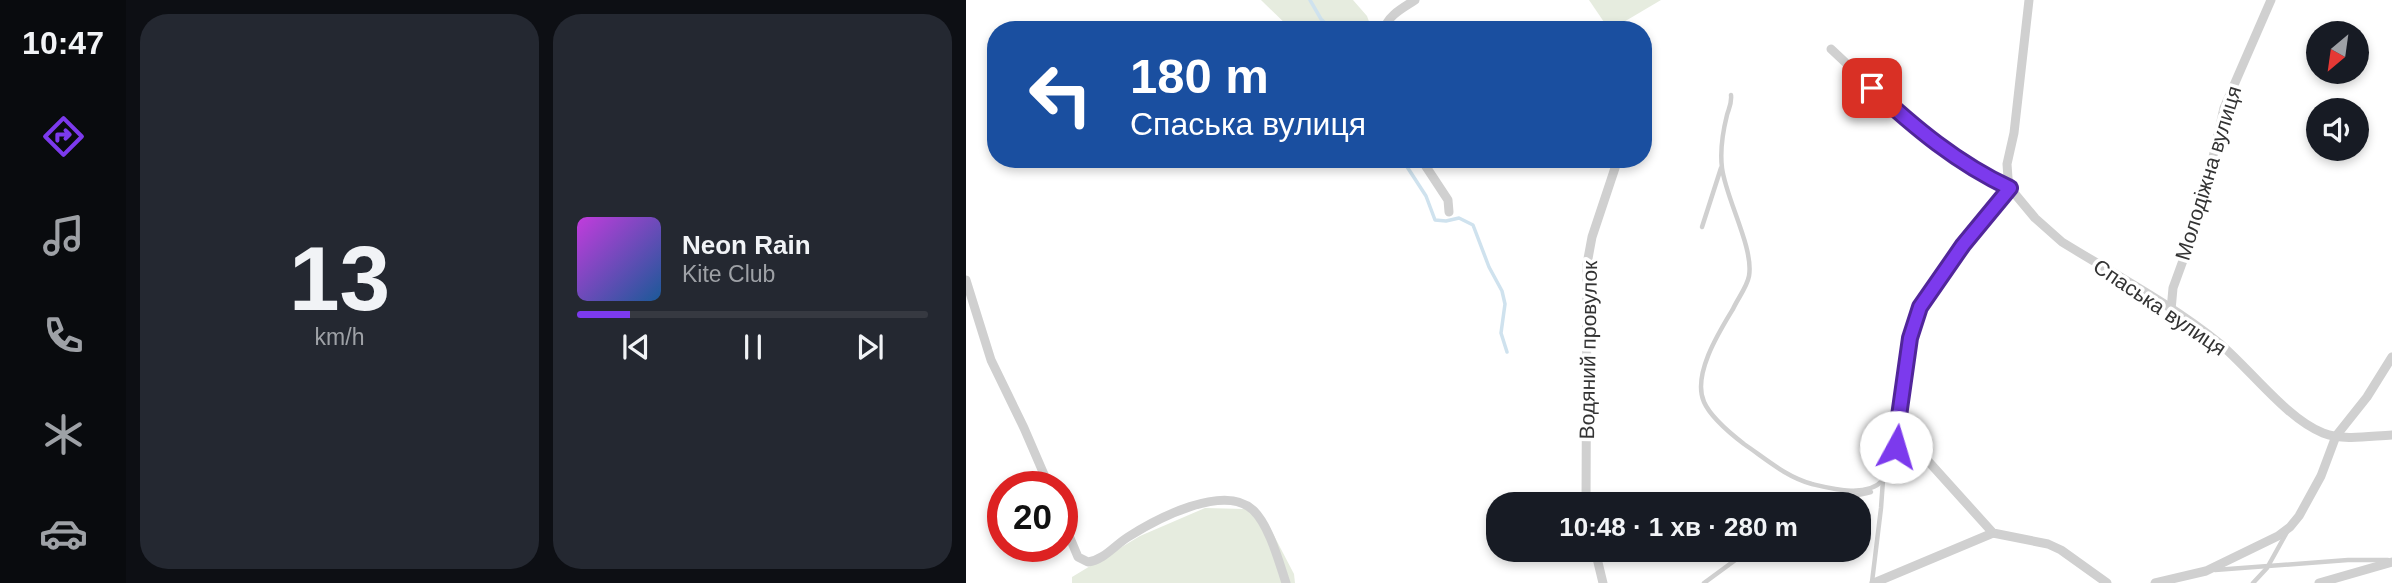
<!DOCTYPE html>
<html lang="uk">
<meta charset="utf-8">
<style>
body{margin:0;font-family:Arial,sans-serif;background:#242831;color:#f1f3f6;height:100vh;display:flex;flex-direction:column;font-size:26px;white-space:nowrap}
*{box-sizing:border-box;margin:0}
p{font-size:23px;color:#9ea1a6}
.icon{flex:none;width:38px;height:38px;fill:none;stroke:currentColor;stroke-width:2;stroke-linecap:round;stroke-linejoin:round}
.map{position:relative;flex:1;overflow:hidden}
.details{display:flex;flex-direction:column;gap:14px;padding:14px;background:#0d0f14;width:840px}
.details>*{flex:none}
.hud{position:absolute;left:21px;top:21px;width:665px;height:147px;border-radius:28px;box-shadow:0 4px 10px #0003;background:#1a4fa0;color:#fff;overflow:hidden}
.needle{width:46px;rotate:209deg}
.tools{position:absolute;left:1340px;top:21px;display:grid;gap:14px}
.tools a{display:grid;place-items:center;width:63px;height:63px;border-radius:50%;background:#171b24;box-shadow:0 4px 10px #0003;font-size:35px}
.speed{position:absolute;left:21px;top:471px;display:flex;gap:14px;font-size:35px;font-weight:700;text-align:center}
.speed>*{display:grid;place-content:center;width:91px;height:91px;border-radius:50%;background:#171b24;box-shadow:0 4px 10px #0003;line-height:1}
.speed .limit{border:10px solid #d22;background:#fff;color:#111}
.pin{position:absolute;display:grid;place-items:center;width:60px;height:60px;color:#fff;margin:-30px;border-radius:14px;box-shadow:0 4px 10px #0006}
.me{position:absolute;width:77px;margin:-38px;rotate:6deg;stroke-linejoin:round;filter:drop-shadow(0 0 5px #0008)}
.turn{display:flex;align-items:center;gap:24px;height:147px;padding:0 28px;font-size:32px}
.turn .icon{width:91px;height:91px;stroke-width:2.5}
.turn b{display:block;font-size:49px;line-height:60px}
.details .tile{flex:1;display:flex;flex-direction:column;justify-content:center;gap:10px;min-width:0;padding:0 24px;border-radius:28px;background:#242831}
.details .dial{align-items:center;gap:0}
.dial b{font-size:91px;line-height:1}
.song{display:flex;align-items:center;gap:21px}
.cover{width:84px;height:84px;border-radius:10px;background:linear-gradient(135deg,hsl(290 70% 55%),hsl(210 70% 35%))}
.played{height:7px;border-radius:4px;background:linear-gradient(90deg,#7c3aed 15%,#363941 15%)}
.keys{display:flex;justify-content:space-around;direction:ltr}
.details .tiles{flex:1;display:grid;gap:14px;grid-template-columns:repeat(2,1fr)}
.trip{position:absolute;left:520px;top:492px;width:385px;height:70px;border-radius:28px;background:#171b24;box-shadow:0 4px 10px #0003;font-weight:700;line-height:70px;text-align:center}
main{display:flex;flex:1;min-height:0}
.tab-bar{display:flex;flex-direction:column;width:126px;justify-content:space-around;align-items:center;background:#090b0e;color:#9ea1a6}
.tab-bar .icon{width:49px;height:49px}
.tab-bar .current{color:#7c3aed}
.tab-bar b{font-size:32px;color:#f1f3f6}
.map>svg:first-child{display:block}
.green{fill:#e6ecdf}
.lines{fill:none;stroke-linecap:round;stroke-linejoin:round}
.stream{stroke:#cfe2ee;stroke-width:3.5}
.lane{stroke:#d0d0d0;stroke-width:4.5}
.street{stroke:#d0d0d0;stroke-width:9}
.route-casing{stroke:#51269a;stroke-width:18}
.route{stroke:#7c3aed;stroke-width:12}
.labels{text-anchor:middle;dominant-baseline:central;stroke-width:7;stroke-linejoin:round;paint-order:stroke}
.street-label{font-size:21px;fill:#333;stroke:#fff}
</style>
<main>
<nav class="tab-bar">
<b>10:47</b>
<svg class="icon current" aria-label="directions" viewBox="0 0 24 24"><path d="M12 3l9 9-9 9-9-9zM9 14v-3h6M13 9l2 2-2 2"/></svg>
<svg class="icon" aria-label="music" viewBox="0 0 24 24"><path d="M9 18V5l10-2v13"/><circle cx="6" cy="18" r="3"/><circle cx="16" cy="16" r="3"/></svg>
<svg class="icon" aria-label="phone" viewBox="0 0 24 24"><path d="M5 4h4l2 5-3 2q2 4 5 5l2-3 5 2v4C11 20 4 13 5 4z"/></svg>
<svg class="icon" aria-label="climate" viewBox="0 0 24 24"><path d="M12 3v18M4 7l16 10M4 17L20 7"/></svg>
<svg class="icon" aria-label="car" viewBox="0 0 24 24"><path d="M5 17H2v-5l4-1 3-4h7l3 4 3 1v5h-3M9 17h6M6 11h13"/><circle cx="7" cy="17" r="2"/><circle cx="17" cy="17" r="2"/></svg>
</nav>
<section class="details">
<div class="tiles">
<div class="tile dial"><b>13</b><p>km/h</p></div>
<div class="tile">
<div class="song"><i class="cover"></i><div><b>Neon Rain</b><p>Kite Club</p></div></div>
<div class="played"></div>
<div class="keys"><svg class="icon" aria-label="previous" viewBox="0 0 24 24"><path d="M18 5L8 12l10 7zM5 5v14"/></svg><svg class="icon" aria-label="pause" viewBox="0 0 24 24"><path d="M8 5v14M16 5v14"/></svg><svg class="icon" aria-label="next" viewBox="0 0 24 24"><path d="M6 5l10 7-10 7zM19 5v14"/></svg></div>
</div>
</div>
</section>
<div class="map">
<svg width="1426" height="583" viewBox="0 0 1426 583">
<rect width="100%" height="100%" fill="#fff"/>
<g class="green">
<polygon points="295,0 387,0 401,16 406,30 326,30"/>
<polygon points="623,0 695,0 651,26 638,22"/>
<polygon points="239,508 279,509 303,526 328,574 329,583 106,583 106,577 174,536"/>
</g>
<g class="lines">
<g class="stream">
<polyline points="344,0 355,19 366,30"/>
<polyline points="436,159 460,196 469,220 480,221 493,218 507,225 523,267 536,291 539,304 535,333 541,352"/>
</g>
<g class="lane">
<path d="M765,95c1,8 -2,13 -4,20 -4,16 -7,37 -5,53 4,31 32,80 27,108 -2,11 -11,22 -16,33 -14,23 -41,66 -29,93 7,16 27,32 40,42 22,15 42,33 68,40 21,5 55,14 71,-4"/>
<polyline points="736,227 755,168"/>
<polyline points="925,463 934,431"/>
<path d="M844,504c20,-9 41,-6 61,-12"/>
<polyline points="1249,570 1382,560 1422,560"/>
<polyline points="906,582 915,508 917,480 925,464 931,459 953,453"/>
<polyline points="738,583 783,550"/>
<polyline points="1287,583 1301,568 1321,532"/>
</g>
<g class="street">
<path d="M1063,0l-15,133 -7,31 1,14 2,10 25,30 27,24c52,32 110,63 157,101 31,26 68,76 104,90 21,8 47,3 69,2"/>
<path d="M418,30c4,-15 19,-22 31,-30"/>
<path d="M865,49c58,54 106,104 179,139l-47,57 -43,62 -10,31 -11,78 2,15 92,102 55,11 13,6 46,33"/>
<polyline points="455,159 482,200 483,212"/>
<polyline points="0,280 25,360 58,428 83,486"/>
<polyline points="1205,310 1207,288 1235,211 1258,108 1305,0"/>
<polyline points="620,504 621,264 626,237 652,159"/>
<path d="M96,519l16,38 10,5c16,-2 27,-17 40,-25 28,-18 96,-54 125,-27 16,15 26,52 33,73"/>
<polyline points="629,550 637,583"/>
<polyline points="908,583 1027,533"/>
<polyline points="1189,583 1240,571 1312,536 1324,527 1333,516 1355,476 1370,436 1401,397 1426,357"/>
<polyline points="1353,583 1426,562"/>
</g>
</g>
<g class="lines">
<defs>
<path id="route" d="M906,88c43,40 85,75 138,100l-47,57 -43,62 -10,31 -11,78 1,15 -4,16"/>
</defs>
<use href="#route" class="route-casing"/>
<use href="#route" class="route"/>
</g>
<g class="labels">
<g class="street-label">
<text transform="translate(1242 173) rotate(-73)">Молодіжна вулиця</text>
<text transform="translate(1194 307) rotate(34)">Спаська вулиця</text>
<text transform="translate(622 350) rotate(-89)">Водяний провулок</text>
</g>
</g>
</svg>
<div class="tools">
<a><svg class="needle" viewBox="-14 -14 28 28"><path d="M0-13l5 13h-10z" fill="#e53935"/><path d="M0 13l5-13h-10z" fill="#9ea1a6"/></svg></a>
<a><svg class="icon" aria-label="sound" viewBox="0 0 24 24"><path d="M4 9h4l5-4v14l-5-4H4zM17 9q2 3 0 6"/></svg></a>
</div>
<div class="speed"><div class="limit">20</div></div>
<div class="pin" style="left:906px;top:88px;background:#d93025"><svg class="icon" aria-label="arrive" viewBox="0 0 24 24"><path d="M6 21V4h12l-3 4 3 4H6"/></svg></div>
<svg class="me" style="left:930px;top:447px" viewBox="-20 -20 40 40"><circle r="19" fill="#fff"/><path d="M0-13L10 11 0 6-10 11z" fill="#7c3aed"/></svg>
<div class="trip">10:48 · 1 хв · 280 m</div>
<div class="hud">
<div class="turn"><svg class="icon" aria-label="left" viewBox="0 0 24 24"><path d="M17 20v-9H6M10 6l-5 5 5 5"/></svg><div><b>180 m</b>Спаська вулиця</div></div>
</div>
</div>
</main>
